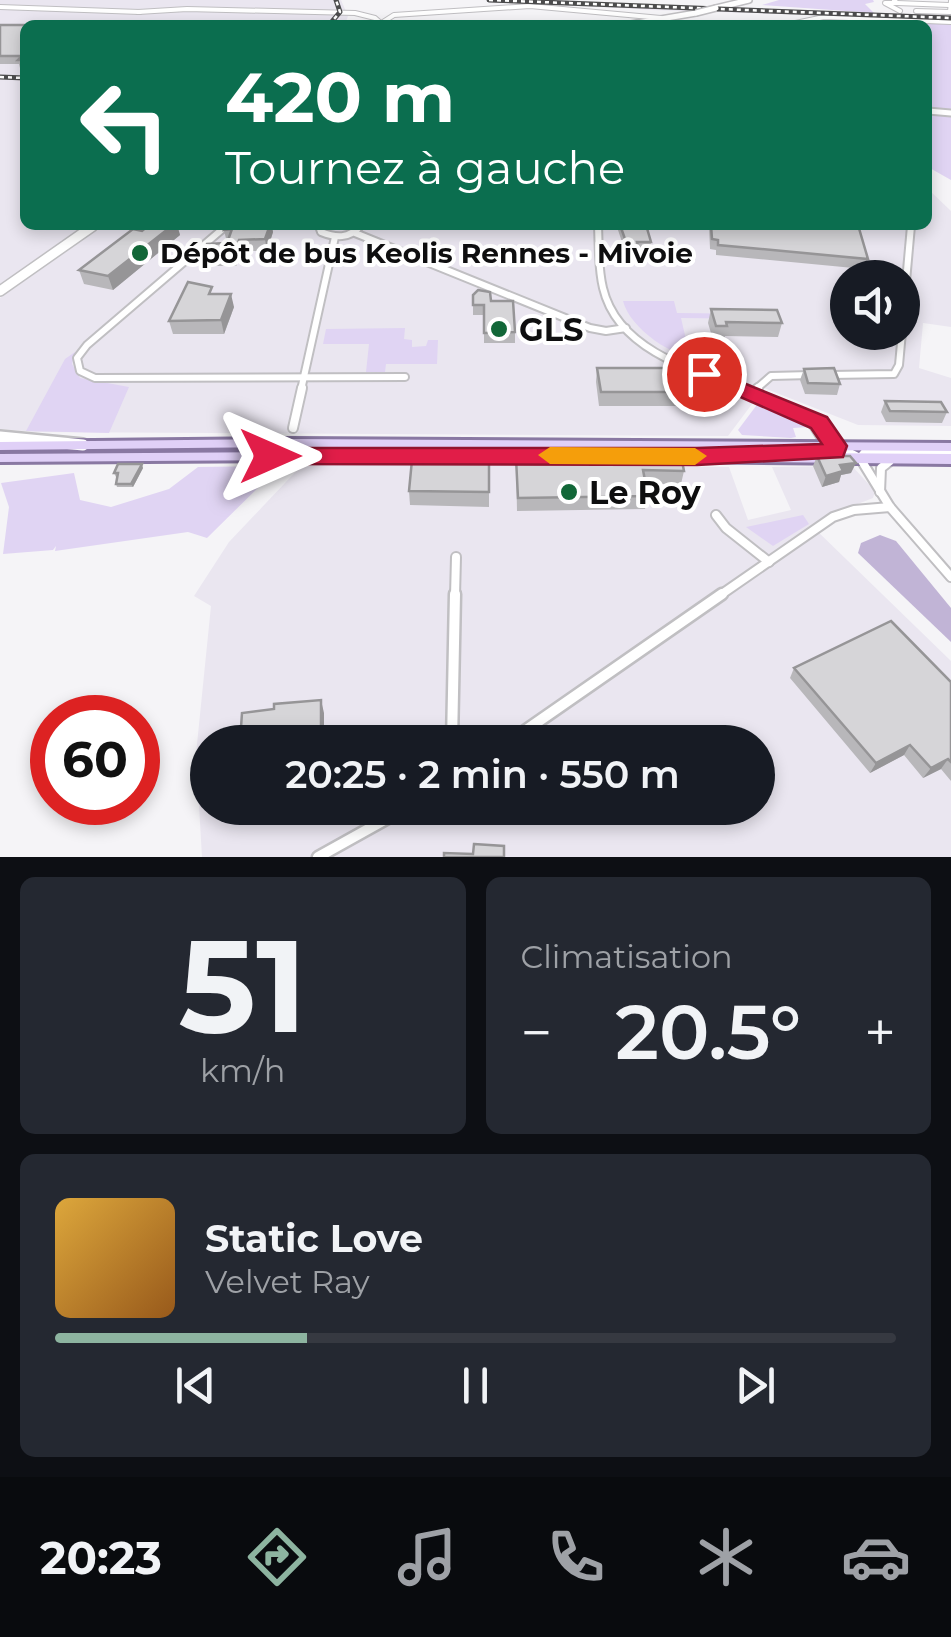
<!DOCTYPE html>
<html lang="fr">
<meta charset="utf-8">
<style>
body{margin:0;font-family:Montserrat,sans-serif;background:#242831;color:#f1f3f6;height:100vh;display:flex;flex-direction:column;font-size:38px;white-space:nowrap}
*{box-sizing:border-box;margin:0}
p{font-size:32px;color:#9ea1a6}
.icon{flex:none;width:55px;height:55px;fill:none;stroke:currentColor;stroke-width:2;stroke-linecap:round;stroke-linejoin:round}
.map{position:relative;height:857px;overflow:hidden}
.details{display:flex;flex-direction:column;gap:20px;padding:20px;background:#0d0f14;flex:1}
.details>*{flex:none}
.banner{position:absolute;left:20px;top:20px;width:912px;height:210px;border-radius:15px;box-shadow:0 5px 15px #0003;background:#0b6e4f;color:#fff;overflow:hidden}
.tools{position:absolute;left:830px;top:260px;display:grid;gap:20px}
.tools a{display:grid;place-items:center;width:90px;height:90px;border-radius:50%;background:#171b24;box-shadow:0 5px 15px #0003;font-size:50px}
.speed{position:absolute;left:30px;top:695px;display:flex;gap:20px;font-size:50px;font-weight:700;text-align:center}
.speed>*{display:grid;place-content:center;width:130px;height:130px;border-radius:50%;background:#171b24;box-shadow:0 5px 15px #0003;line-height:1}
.speed .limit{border:15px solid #d22;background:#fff;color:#111}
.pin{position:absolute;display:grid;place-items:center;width:85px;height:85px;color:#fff;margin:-42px;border:5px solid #fff;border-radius:50%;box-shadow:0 2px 10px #0007}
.me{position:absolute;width:110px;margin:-55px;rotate:90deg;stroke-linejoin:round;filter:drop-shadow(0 0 8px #0008)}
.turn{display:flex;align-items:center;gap:35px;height:210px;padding:0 40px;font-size:45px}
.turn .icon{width:130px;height:130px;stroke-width:2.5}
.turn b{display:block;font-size:70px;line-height:85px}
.big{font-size:75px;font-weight:600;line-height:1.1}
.details .widget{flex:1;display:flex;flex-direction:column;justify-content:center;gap:15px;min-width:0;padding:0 35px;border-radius:15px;background:#242831}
.details .dial{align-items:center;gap:0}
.dial b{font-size:130px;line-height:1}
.song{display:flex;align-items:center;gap:30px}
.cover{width:120px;height:120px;border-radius:15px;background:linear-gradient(135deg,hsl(40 70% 55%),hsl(30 70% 35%))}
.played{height:10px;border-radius:5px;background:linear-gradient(90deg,#8db4a0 30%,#363941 30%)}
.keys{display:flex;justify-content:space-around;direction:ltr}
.heat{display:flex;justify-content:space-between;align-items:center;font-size:55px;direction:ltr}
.details .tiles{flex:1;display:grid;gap:20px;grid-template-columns:1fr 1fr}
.widget:last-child{grid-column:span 2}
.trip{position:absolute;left:190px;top:725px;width:585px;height:100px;border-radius:50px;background:#171b24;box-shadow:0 5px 15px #0003;font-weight:600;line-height:100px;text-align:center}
.dock{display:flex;height:160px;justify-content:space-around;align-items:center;background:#090b0e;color:#9ea1a6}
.dock .icon{width:70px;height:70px}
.dock .on{color:#8db4a0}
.dock b{font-size:45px;color:#f1f3f6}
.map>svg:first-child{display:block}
.built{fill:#eae6f0;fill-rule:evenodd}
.green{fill:#e0d4f3}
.water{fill:#c1b4d6}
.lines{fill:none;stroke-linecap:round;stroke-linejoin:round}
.minor-far4-casing{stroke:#c0bfc2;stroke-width:6}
.minor-far3-casing{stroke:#c0bfc2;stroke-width:9}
.minor-far2-casing{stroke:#c0bfc2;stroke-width:10}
.minor-far1-casing{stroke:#c0bfc2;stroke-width:12}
.minor-casing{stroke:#c0bfc2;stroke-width:15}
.tertiary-far3-casing{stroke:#c0bfc2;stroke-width:8}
.tertiary-far2-casing{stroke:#c0bfc2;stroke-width:10}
.tertiary-far1-casing{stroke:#c0bfc2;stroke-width:12}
.tertiary-casing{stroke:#c0bfc2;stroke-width:16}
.primary-casing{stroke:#8978a2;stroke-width:6}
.minor-far4{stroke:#fff;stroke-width:4}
.minor-far3{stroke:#fff;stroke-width:5}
.minor-far2{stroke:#fff;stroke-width:6}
.minor-far1{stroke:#fff;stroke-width:8}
.minor{stroke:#fff;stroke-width:10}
.tertiary-far3{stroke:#fff;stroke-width:5}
.tertiary-far2{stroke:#fff;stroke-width:6}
.tertiary-far1{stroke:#fff;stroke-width:9}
.tertiary{stroke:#fff;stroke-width:11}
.primary{fill:#e0d0f7;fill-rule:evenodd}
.rail-casing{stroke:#4c4c4d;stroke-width:5}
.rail{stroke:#fff;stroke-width:2.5;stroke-dasharray:4;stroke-linecap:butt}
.tertiary-bridge-casing{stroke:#c0bfc2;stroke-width:8;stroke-linecap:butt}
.tertiary-bridge{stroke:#fff;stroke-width:5}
.wall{fill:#b8b7ba}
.shaded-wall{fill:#969597}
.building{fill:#d6d5d8;stroke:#969597;stroke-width:2.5}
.route{fill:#e11d48;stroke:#92132f;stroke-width:2.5}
.slow{fill:#f59e0b}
.poi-dot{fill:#126738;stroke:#fff;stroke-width:4}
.labels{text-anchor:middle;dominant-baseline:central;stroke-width:8;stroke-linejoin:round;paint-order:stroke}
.far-poi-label{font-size:28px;font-weight:bold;fill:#0e0e0f;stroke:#fff;text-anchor:start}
.poi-label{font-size:32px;font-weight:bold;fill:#0e0e0f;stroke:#fff;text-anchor:start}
</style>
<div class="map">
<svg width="951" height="857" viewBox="0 0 951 857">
<rect width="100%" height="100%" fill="#f5f4f7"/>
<g class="built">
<polygon points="0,0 341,0 348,16 345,25 25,25 25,225 85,225 0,286"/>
<polygon points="481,0 951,17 951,19 652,10"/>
<path d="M928,189l23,22v116l-28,-4 -4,45 32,10v48l-93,-1 -94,-37 -36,48 -692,-4 -36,-3v-131l104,-73h824zM848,278h54v54h-54z"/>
<path d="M303,464l426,3 19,53 43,-10 -19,-43 80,-1 23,25 -2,7 -46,18 -14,11 138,134v196h-749l-6,-103 15,-148 -17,-10 35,-54zM208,742h550v66h-550z"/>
</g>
<g class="green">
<polygon points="779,0 873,0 874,2 865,4 874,13 762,5"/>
<polygon points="822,18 951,23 951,111 928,109 928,25 795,25"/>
<polygon points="928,113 951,115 951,180 928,167"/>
<path d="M623,301h51l3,12 92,1 2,5 -90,-1 9,39 19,2c-28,5 -79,-29 -86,-58z"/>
<polygon points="405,328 404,339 412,340 412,347 426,346 428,340 438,340 437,364 386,364 385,372 366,372 369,344 323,344 326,329"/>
<polygon points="75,352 72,364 80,378 129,387 109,433 26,431 65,359"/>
<polygon points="759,402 797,417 809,427 793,428 796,437 791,438 742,435 738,430"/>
<polygon points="280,466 207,538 188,532 55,551 56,546 53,550 3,554 9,507 1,483 74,473 80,500 111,507 169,489 198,467"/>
<polygon points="803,515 809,524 773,546 746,527"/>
</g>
<polygon class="water" points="880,535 896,541 951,608 951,642 858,553 861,543"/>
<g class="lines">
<defs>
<g id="minor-far4">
<polyline points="894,0 897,3 885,3 900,11"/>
<polyline points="897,3 949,5"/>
<polyline points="0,7 140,12"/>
<polyline points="916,11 950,12 951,1"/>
<polyline points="138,12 187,9 355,13 375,18 383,25"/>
<polyline points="383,22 394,15 530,6 661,18"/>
<polyline points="687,25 716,25"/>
<polyline points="786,25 824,17 951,22"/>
</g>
<g id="minor-far3">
<polyline points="928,111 951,113"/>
<polyline points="248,225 318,225"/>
<polyline points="223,229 227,225"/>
<polyline points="358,229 361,225"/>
</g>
<g id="minor-far2">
<polyline points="226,226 87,345 77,358 80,371 95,378 405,377"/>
<path d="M319,226l2,6c15,6 28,7 39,-6"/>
<path d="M598,226c1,21 0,42 5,62 15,64 94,84 148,102"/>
<polyline points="355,233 590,328 606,331 626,328"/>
<polyline points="902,326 911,226"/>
<polyline points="830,375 894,374 899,365 902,332"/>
<polyline points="301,390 335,237"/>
<polyline points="755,390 771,376 811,375"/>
</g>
<g id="minor-far1">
<polyline points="744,388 817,421 836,446"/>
<polyline points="752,393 758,388"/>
<polyline points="810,419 829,449"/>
<polyline points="293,428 302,388"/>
<polyline points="840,448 860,458 890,507 951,577"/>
<polyline points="754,453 835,452"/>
<polyline points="860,458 866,451 876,450 951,451"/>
<polyline points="880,492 881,468 890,461"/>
<polyline points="716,515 726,528 769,562"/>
<polyline points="455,596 456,557"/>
<polyline points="719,596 833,517 854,510 890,507"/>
</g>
<g id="minor">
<polyline points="452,742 455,594"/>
<polyline points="509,742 722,594"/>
<polyline points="318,857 406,808"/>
</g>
<g id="tertiary-far3">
<polyline points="716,8 749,0"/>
<polyline points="625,25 696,13"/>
</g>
<polyline id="tertiary-far2" points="89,229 94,225"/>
<polyline id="tertiary-far1" points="0,291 93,226"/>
<polyline id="tertiary" points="0,437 83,445"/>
<g id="primary">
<polygon points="290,439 951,443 951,451 290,447 0,450 0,442"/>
<polygon points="461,451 951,454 951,464 461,459 0,462 0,454"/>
</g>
</defs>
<use href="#minor-far4" class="minor-far4-casing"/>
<use href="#minor-far3" class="minor-far3-casing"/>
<use href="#minor-far2" class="minor-far2-casing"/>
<use href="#minor-far1" class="minor-far1-casing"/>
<use href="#minor" class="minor-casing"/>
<use href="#tertiary-far3" class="tertiary-far3-casing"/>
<use href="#tertiary-far2" class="tertiary-far2-casing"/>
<use href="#tertiary-far1" class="tertiary-far1-casing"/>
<use href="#tertiary" class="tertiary-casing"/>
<use href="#primary" class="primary-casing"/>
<use href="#minor-far4" class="minor-far4"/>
<use href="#minor-far3" class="minor-far3"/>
<use href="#minor-far2" class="minor-far2"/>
<use href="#minor-far1" class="minor-far1"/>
<use href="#minor" class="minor"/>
<use href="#tertiary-far3" class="tertiary-far3"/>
<use href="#tertiary-far2" class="tertiary-far2"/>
<use href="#tertiary-far1" class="tertiary-far1"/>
<use href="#tertiary" class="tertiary"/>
<use href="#primary" class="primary"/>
<defs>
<g id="rail">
<polyline points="489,0 951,18"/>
<polyline points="329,25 340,12 336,0"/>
<polyline points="0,77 25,78"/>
</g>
</defs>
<use href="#rail" class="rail-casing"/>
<use href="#rail" class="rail"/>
<defs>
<polyline id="tertiary-bridge" points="696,13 716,8"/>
</defs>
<use href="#tertiary-bridge" class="tertiary-bridge-casing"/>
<use href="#tertiary-bridge" class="tertiary-bridge"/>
</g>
<g class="wall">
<polygon points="0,25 25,25 25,68 20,68 19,64 0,64"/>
<polygon points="149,225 177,225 180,235 113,290 84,284 79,270"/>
<polygon points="618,225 646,225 651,242 650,252 640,252 639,263 629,263 618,230"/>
<polygon points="709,225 878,225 876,230 859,228 868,259 864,269 716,255 716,250 710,249"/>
<polygon points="224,230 273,232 267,251 242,251 236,266 205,266 202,254 227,243"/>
<polygon points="213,294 234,307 224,334 173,334 169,321"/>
<polygon points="473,295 491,301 515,332 515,343 484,343 484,315 473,315"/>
<polygon points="711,309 782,323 778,337 725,336 724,340 713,340 708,323"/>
<polygon points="597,368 695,392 692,406 599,406 596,382"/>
<polygon points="804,369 840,384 837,395 805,394 800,380"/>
<polygon points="885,401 947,412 942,423 886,422 881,412"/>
<polygon points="817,456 851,473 841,475 839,482 822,487 813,466"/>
<polygon points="516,458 684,471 681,484 645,484 648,496 645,509 517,511"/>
<polygon points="489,461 489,507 410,505 409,491"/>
<polygon points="143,468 133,487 117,487 116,484 118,477 116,477 114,473"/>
<polygon points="794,668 951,682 951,781 941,769 923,778 904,755 870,773 790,678"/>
</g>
<g class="shaded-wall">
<polygon points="173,225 177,225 180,235 113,290 108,276"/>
<polygon points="270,225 272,225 273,232 267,251 265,239"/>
<polygon points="239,240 242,251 236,266 234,254"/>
<polygon points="231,294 234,307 224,334 221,320"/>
<polygon points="856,463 851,473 841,475 839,482 822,487 826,476 840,465"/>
<polygon points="142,464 143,468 133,487 131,484"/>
<polygon points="321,700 324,713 324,742 322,742 321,740"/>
<polygon points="910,745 904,755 870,773 876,763"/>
<polygon points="948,759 941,769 923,778 931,768"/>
</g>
<g class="building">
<polygon points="0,25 25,25 25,60 18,60 22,56 0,56"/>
<polygon points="149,225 173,225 108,276 79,270 133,229 142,231"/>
<polygon points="226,225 270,225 265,239 239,240 234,254 202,254 207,244 227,243 232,229 224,230"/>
<polygon points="620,225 646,225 651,242 637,242 640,253 630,253"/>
<polygon points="711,225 858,225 868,259 718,245 718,240 712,239"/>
<polygon points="188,282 212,287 209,294 231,294 221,320 169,321"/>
<polygon points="478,290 490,292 491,301 513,301 515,332 484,333 484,305 473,305 473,295"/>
<polygon points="711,309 777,310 782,323 726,322 727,326 716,326"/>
<polygon points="597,368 688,368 695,392 601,392"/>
<polygon points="834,368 840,384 808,383 804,369"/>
<polygon points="885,401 941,402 947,412 890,411"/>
<polygon points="817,456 850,456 856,463 840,465 843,471 826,476"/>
<polygon points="516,458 682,461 684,471 643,470 648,496 518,498"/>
<polygon points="412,460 489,461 489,492 409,491"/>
<polygon points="118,464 142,464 131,484 116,484 118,473 114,473"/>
<polygon points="891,621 951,682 951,762 948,759 931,768 910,745 876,763 794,668"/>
<polygon points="321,700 321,740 298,742 240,742 242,713 274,709 274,704"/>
<polygon points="474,844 504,846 504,857 444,857 444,853 473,854"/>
</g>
<polygon class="route" points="704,367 827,417 847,446 843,457 697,465 270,464 258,456 270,448 697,448 822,444 811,428 697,378 693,374"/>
<polygon class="slow" points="550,447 695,448 707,456 695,465 550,464 538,455"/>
<g class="poi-dot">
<circle cx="140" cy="253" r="10"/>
<circle cx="499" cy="329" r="10"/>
<circle cx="569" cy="492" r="10"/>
</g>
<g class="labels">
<g class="far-poi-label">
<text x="160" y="253">Dépôt de bus Keolis Rennes - Mivoie</text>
</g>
<g class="poi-label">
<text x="519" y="329">GLS</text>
<text x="589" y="492">Le Roy</text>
</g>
</g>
</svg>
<div class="tools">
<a><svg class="icon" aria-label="sound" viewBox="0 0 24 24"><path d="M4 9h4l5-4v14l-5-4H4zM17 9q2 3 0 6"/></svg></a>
</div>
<div class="speed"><div class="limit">60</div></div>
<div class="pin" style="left:704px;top:374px;background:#d93025"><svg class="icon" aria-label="arrive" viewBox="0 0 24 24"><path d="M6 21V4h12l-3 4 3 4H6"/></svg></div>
<svg class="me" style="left:270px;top:456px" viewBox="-20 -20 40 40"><path d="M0-17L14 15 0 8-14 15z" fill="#e11d48" stroke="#fff" stroke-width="4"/></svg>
<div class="trip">20:25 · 2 min · 550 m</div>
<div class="banner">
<div class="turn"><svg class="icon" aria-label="left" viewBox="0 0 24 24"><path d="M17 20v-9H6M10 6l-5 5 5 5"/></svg><div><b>420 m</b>Tournez à gauche</div></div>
</div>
</div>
<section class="details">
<div class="tiles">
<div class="widget dial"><b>51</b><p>km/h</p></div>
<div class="widget"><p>Climatisation</p>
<div class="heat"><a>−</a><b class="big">20.5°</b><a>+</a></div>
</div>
<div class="widget">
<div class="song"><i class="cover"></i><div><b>Static Love</b><p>Velvet Ray</p></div></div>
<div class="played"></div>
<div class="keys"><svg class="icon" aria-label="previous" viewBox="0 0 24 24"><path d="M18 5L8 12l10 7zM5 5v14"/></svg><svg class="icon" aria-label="pause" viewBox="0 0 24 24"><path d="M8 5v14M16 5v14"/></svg><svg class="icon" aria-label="next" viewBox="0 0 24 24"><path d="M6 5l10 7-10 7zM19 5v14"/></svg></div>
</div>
</div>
</section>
<nav class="dock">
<b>20:23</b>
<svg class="icon on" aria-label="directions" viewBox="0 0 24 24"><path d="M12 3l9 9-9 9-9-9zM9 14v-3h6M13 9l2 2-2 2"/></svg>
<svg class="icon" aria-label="music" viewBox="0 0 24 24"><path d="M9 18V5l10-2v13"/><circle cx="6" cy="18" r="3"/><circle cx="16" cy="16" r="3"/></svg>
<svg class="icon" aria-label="phone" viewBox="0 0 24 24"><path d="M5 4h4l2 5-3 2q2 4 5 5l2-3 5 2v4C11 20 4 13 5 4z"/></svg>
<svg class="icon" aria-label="climate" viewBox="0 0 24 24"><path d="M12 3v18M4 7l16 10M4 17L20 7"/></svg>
<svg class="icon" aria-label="car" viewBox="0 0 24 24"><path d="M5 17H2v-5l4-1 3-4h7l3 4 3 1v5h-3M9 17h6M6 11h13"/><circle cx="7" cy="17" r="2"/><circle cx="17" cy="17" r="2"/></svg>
</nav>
